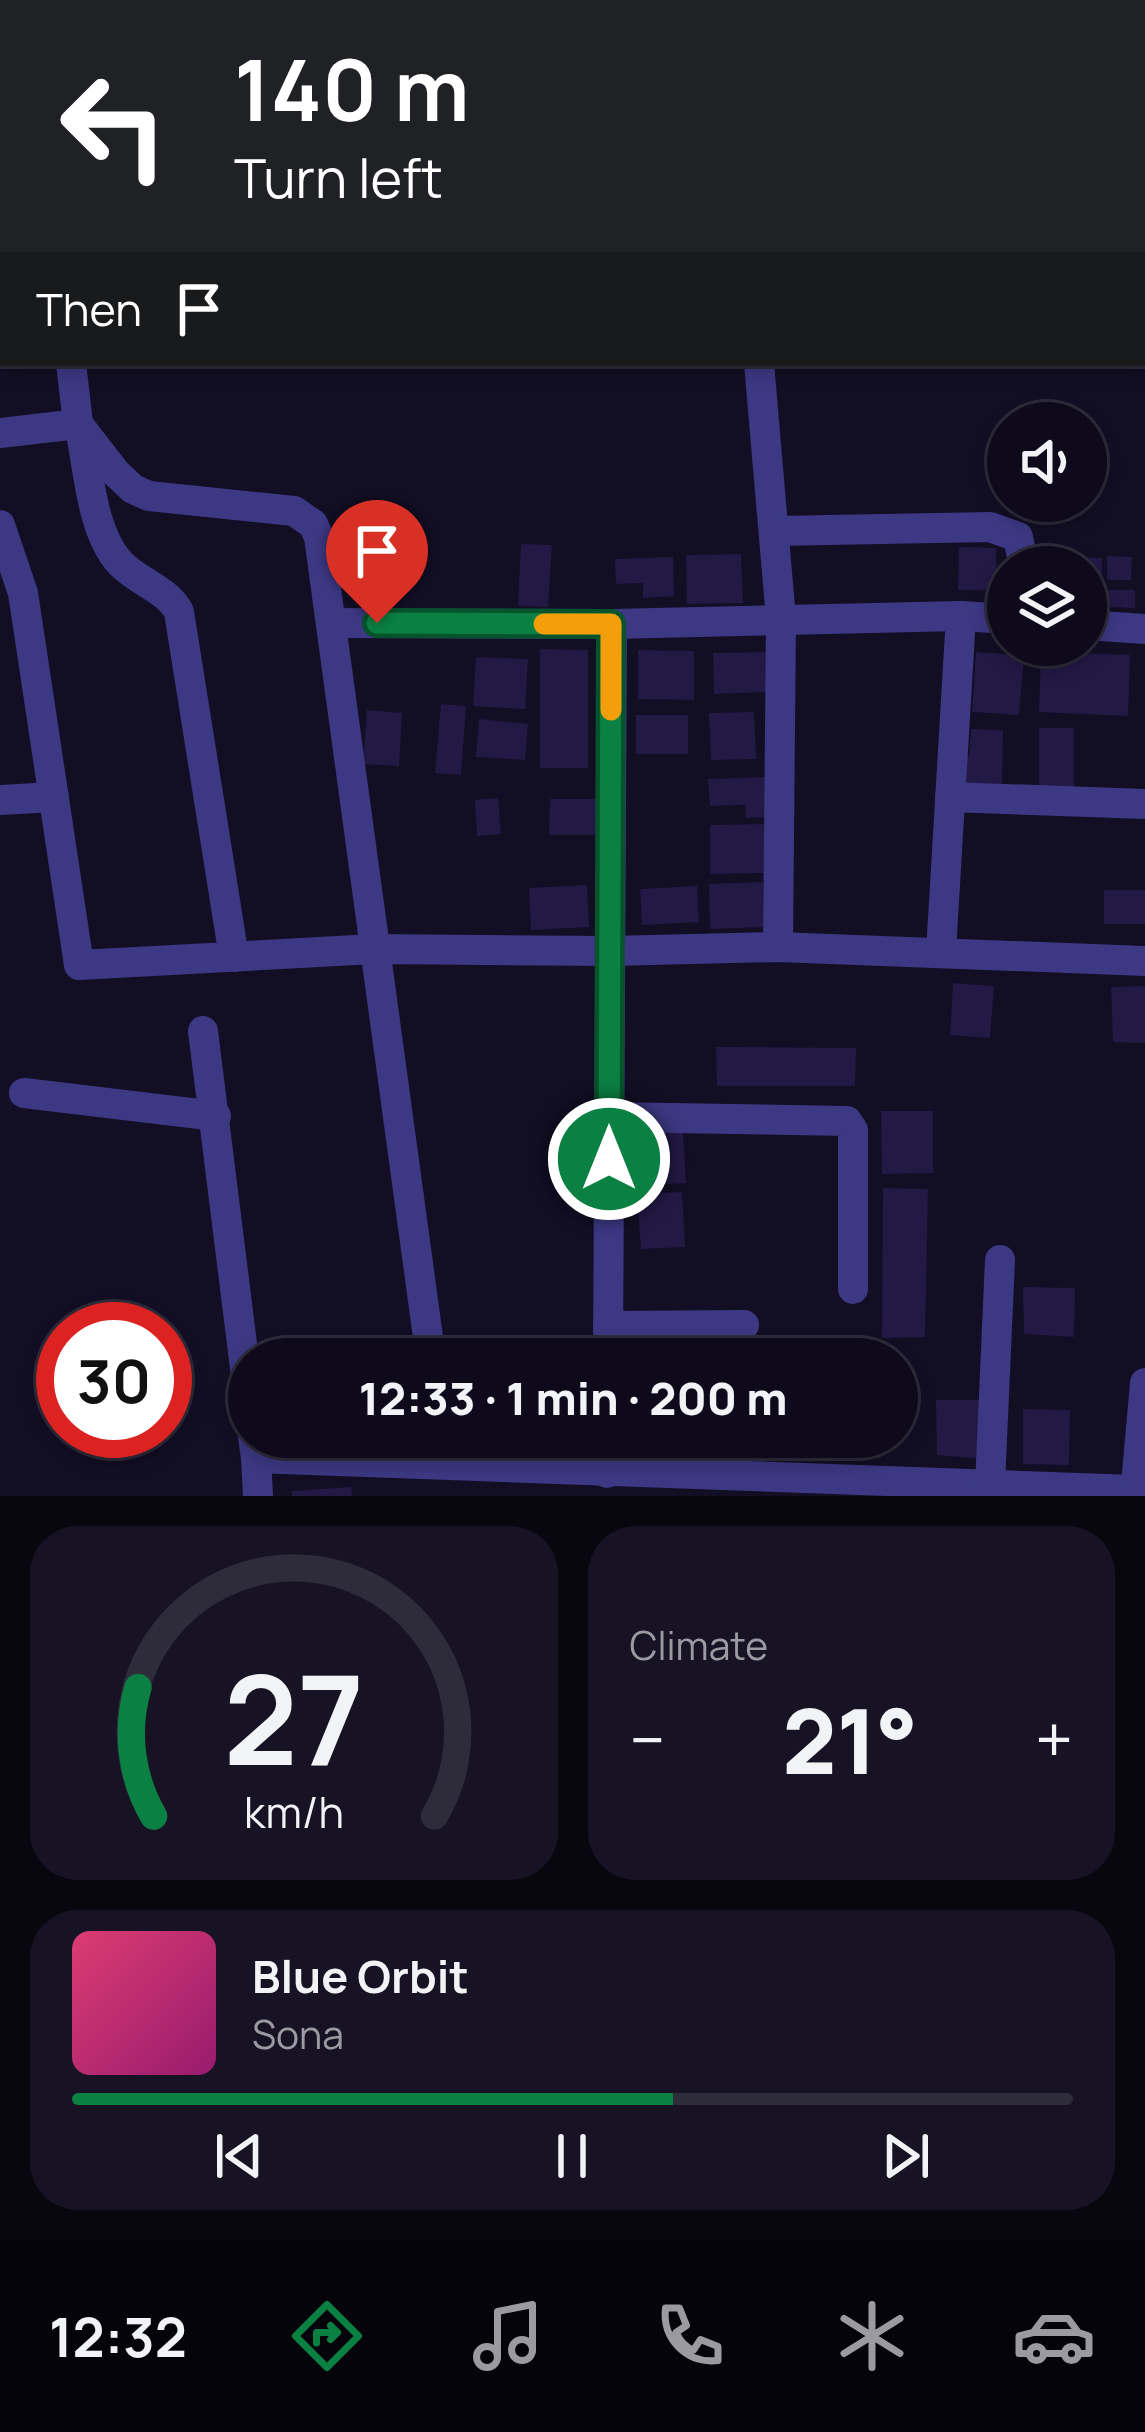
<!DOCTYPE html>
<meta charset="utf-8">
<style>
body{margin:0;font-family:Manrope,sans-serif;background:#171324;color:#f1f3f6;height:100vh;display:flex;flex-direction:column;font-size:45px;white-space:nowrap}
*{box-sizing:border-box;margin:0}
p{font-size:39px;color:#9b9aa3}
.icon{flex:none;width:66px;height:66px;fill:none;stroke:currentColor;stroke-width:2;stroke-linecap:round;stroke-linejoin:round}
.map{position:relative;height:1496px;overflow:hidden}
.side{display:flex;flex-direction:column;gap:30px;padding:30px;background:#08060f;flex:1}
.side>*{flex:none}
.guide{position:absolute;left:0px;top:0px;width:1146px;height:366px;box-shadow:0 6px 18px #0003,0 0 0 3px #2e2b3a;background:#202124;color:#fff;overflow:hidden}
.tools{position:absolute;left:987px;top:402px;display:grid;gap:24px}
.tools a{display:grid;place-items:center;width:120px;height:120px;border-radius:50%;background:#0e0a1b;box-shadow:0 6px 18px #0003,0 0 0 3px #2e2b3a;font-size:60px}
.speed{position:absolute;left:36px;top:1302px;display:flex;gap:24px;font-size:60px;font-weight:700;text-align:center}
.speed>*{display:grid;place-content:center;width:156px;height:156px;border-radius:50%;background:#0e0a1b;box-shadow:0 6px 18px #0003,0 0 0 3px #2e2b3a;line-height:1}
.speed .limit{border:18px solid #d22;background:#fff;color:#111}
.pin{position:absolute;display:grid;place-items:center;width:102px;height:102px;color:#fff;margin:-123px -51px;border-radius:50% 50% 50% 0;rotate:-45deg;box-shadow:0 0 12px #0007}
.pin .icon{rotate:45deg}
.me{position:absolute;width:132px;margin:-66px;rotate:0deg;stroke-linejoin:round;filter:drop-shadow(0 0 9px #0008)}
.turn{display:flex;align-items:center;gap:42px;height:252px;padding:0 36px;font-size:54px}
.turn .icon{width:156px;height:156px;stroke-width:2.5}
.turn b{display:block;font-size:84px;line-height:102px}
.then{display:flex;align-items:center;height:114px;padding:0 36px;background:#0003;gap:24px;font-size:45px}
.big{font-size:90px;font-weight:800;line-height:1.1}
.side .card{flex:1;display:flex;flex-direction:column;justify-content:center;gap:18px;min-width:0;padding:0 42px;border-radius:48px;background:#171324}
.side .dial{align-items:center;gap:0}
.dial svg{height:312px;overflow:visible;fill:none;stroke:#2e2b3a;stroke-width:7;stroke-linecap:round;text-anchor:middle}
.dial text{fill:#f1f3f6;stroke:none}
.song{display:flex;align-items:center;gap:36px}
.cover{width:144px;height:144px;border-radius:18px;background:linear-gradient(135deg,hsl(340 70% 55%),hsl(320 70% 35%))}
.played{height:12px;border-radius:6px;background:linear-gradient(90deg,#0b8043 60%,#2e2b3a 60%)}
.keys{display:flex;justify-content:space-around;direction:ltr}
.heat{display:flex;justify-content:space-between;align-items:center;font-size:66px;direction:ltr}
.side .tiles{flex:1;display:grid;gap:30px;grid-template-columns:1fr 1fr}
.card:last-child{grid-column:span 2}
.trip{position:absolute;left:228px;top:1338px;width:690px;height:120px;border-radius:60px;background:#0e0a1b;box-shadow:0 6px 18px #0003,0 0 0 3px #2e2b3a;font-weight:800;line-height:120px;text-align:center}
.menu{display:flex;height:192px;justify-content:space-around;align-items:center;background:#06040b;color:#9b9aa3}
.menu .icon{width:84px;height:84px}
.menu .on{color:#0b8043}
.menu b{font-size:54px;color:#f1f3f6}
.map>svg:first-child{display:block}
.building{fill:#231945}
.lines{fill:none;stroke-linecap:round;stroke-linejoin:round}
.minor{stroke:#3c3883;stroke-width:30}
.route-casing{stroke:#07532c;stroke-width:30}
.route{stroke:#0b8043;stroke-width:21}
.slow{stroke:#f59e0b;stroke-width:21}
</style>
<div class="map">
<svg width="1145" height="1496" viewBox="0 0 1145 1496">
<rect width="100%" height="100%" fill="#120e24"/>
<g class="building">
<polygon points="521,544 552,545 548,607 518,606"/>
<polygon points="959,547 996,548 996,590 958,590"/>
<polygon points="741,554 743,603 687,604 686,555"/>
<polygon points="1107,556 1132,557 1131,580 1107,580"/>
<polygon points="673,557 674,596 643,598 643,583 616,584 615,559"/>
<polygon points="1048,557 1102,558 1101,606 1086,605 1086,567 1048,567"/>
<polygon points="1107,590 1135,590 1135,608 1107,607"/>
<polygon points="540,649 588,650 588,768 540,768"/>
<polygon points="638,650 694,651 694,700 638,699"/>
<polygon points="766,652 767,692 714,694 713,653"/>
<polygon points="976,652 1024,655 1019,715 972,712"/>
<polygon points="1041,652 1130,655 1128,716 1039,712"/>
<polygon points="476,657 528,659 525,709 473,706"/>
<polygon points="441,704 466,706 461,775 435,773"/>
<polygon points="367,710 402,713 399,766 363,764"/>
<polygon points="754,712 756,759 711,760 709,713"/>
<rect x="636" y="715" width="52" height="39"/>
<polygon points="479,719 528,724 525,760 476,757"/>
<rect x="1039" y="728" width="35" height="63"/>
<polygon points="971,729 1003,730 1002,788 958,787 958,757 969,758"/>
<polygon points="765,777 767,817 746,818 745,805 710,806 708,779"/>
<polygon points="498,798 501,834 477,836 475,800"/>
<polygon points="550,799 598,799 598,835 549,835"/>
<polygon points="764,824 764,873 710,874 710,825"/>
<polygon points="763,882 764,927 710,929 709,884"/>
<polygon points="587,885 589,927 531,930 529,888"/>
<polygon points="697,886 699,922 642,925 640,889"/>
<rect x="1104" y="890" width="41" height="34"/>
<polygon points="953,983 994,986 990,1038 950,1035"/>
<polygon points="1145,986 1145,1043 1113,1042 1111,987"/>
<polygon points="716,1047 856,1048 855,1086 717,1086"/>
<polygon points="881,1111 933,1111 933,1173 882,1174"/>
<polygon points="683,1132 686,1183 640,1186 637,1134"/>
<polygon points="883,1188 928,1189 925,1337 882,1338"/>
<polygon points="682,1192 685,1247 641,1249 637,1194"/>
<polygon points="1023,1287 1075,1288 1074,1337 1024,1334"/>
<polygon points="773,1350 774,1359 633,1359 632,1351"/>
<polygon points="936,1400 985,1400 984,1459 937,1455"/>
<polygon points="1023,1409 1070,1410 1069,1465 1023,1464"/>
<rect x="706" y="1437" width="63" height="16"/>
<polygon points="351,1487 352,1496 292,1496 292,1491"/>
</g>
<g class="lines">
<g class="minor">
<polyline points="724,0 725,3"/>
<polyline points="86,3 87,0"/>
<polyline points="759,363 781,619 778,947"/>
<polyline points="78,424 116,473 133,489 149,496 294,511 313,524 319,537 431,1359"/>
<polyline points="0,433 78,424 71,363"/>
<path d="M81,434c8,40 11,98 39,129 18,19 47,26 59,49l55,345"/>
<polyline points="0,525 23,593 79,965 374,949 610,951 778,947 1145,961"/>
<polyline points="774,531 990,527 1018,537 1024,567"/>
<polyline points="331,623 612,624 961,616 1008,619"/>
<polyline points="1086,625 1145,629"/>
<polyline points="950,797 1145,804"/>
<polyline points="0,800 54,797"/>
<polyline points="941,952 961,616"/>
<polyline points="203,1031 249,1400"/>
<polyline points="24,1093 216,1116"/>
<polyline points="609,1117 847,1121 853,1130 853,1289"/>
<polyline points="608,1326 744,1325"/>
<polyline points="608,1359 612,624"/>
<polyline points="253,1437 256,1458 1135,1490"/>
<polyline points="256,1458 258,1496"/>
<polyline points="607,1473 607,1437"/>
<polyline points="990,1485 1000,1260"/>
<polyline points="1135,1496 1145,1383"/>
</g>
</g>
<g class="lines">
<defs>
<polyline id="route" points="377,623 611,624 609,1159"/>
</defs>
<use href="#route" class="route-casing"/>
<use href="#route" class="route"/>
<polyline class="slow" points="544,624 611,624 611,710"/>
</g>
</svg>
<div class="tools">
<a><svg class="icon" aria-label="sound" viewBox="0 0 24 24"><path d="M4 9h4l5-4v14l-5-4H4zM17 9q2 3 0 6"/></svg></a>
<a><svg class="icon" aria-label="layers" viewBox="0 0 24 24"><path d="M12 4l9 5-9 5-9-5zM3 14l9 5 9-5"/></svg></a>
</div>
<div class="speed"><div class="limit">30</div></div>
<div class="pin" style="left:377px;top:623px;background:#d93025"><svg class="icon" aria-label="arrive" viewBox="0 0 24 24"><path d="M6 21V4h12l-3 4 3 4H6"/></svg></div>
<svg class="me" style="left:609px;top:1159px" viewBox="-20 -20 40 40"><circle r="17" fill="#0b8043" stroke="#fff" stroke-width="3"/><path d="M0-11L8 9 0 5-8 9z" fill="#fff"/></svg>
<div class="trip">12:33 · 1 min · 200 m</div>
<div class="guide">
<div class="turn"><svg class="icon" aria-label="left" viewBox="0 0 24 24"><path d="M17 20v-9H6M10 6l-5 5 5 5"/></svg><div><b>140 m</b>Turn left</div></div>
<div class="then">Then<svg class="icon" aria-label="arrive" viewBox="0 0 24 24"><path d="M6 21V4h12l-3 4 3 4H6"/></svg></div>
</div>
</div>
<section class="side">
<div class="tiles">
<div class="card dial"><svg viewBox="0 0 100 80">
<path d="M14 69A42 42 0 1 1 86 69"/>
<path d="M14 69A42 42 0 0 1 10 36" stroke="#0b8043"/>
<text x="50" y="56" font-size="32" font-weight="700">27</text>
<text x="50" y="72" font-size="11">km/h</text>
</svg></div>
<div class="card"><p>Climate</p>
<div class="heat"><a>−</a><b class="big">21°</b><a>+</a></div>
</div>
<div class="card">
<div class="song"><i class="cover"></i><div><b>Blue Orbit</b><p>Sona</p></div></div>
<div class="played"></div>
<div class="keys"><svg class="icon" aria-label="previous" viewBox="0 0 24 24"><path d="M18 5L8 12l10 7zM5 5v14"/></svg><svg class="icon" aria-label="pause" viewBox="0 0 24 24"><path d="M8 5v14M16 5v14"/></svg><svg class="icon" aria-label="next" viewBox="0 0 24 24"><path d="M6 5l10 7-10 7zM19 5v14"/></svg></div>
</div>
</div>
</section>
<nav class="menu">
<b>12:32</b>
<svg class="icon on" aria-label="directions" viewBox="0 0 24 24"><path d="M12 3l9 9-9 9-9-9zM9 14v-3h6M13 9l2 2-2 2"/></svg>
<svg class="icon" aria-label="music" viewBox="0 0 24 24"><path d="M9 18V5l10-2v13"/><circle cx="6" cy="18" r="3"/><circle cx="16" cy="16" r="3"/></svg>
<svg class="icon" aria-label="phone" viewBox="0 0 24 24"><path d="M5 4h4l2 5-3 2q2 4 5 5l2-3 5 2v4C11 20 4 13 5 4z"/></svg>
<svg class="icon" aria-label="climate" viewBox="0 0 24 24"><path d="M12 3v18M4 7l16 10M4 17L20 7"/></svg>
<svg class="icon" aria-label="car" viewBox="0 0 24 24"><path d="M5 17H2v-5l4-1 3-4h7l3 4 3 1v5h-3M9 17h6M6 11h13"/><circle cx="7" cy="17" r="2"/><circle cx="17" cy="17" r="2"/></svg>
</nav>
